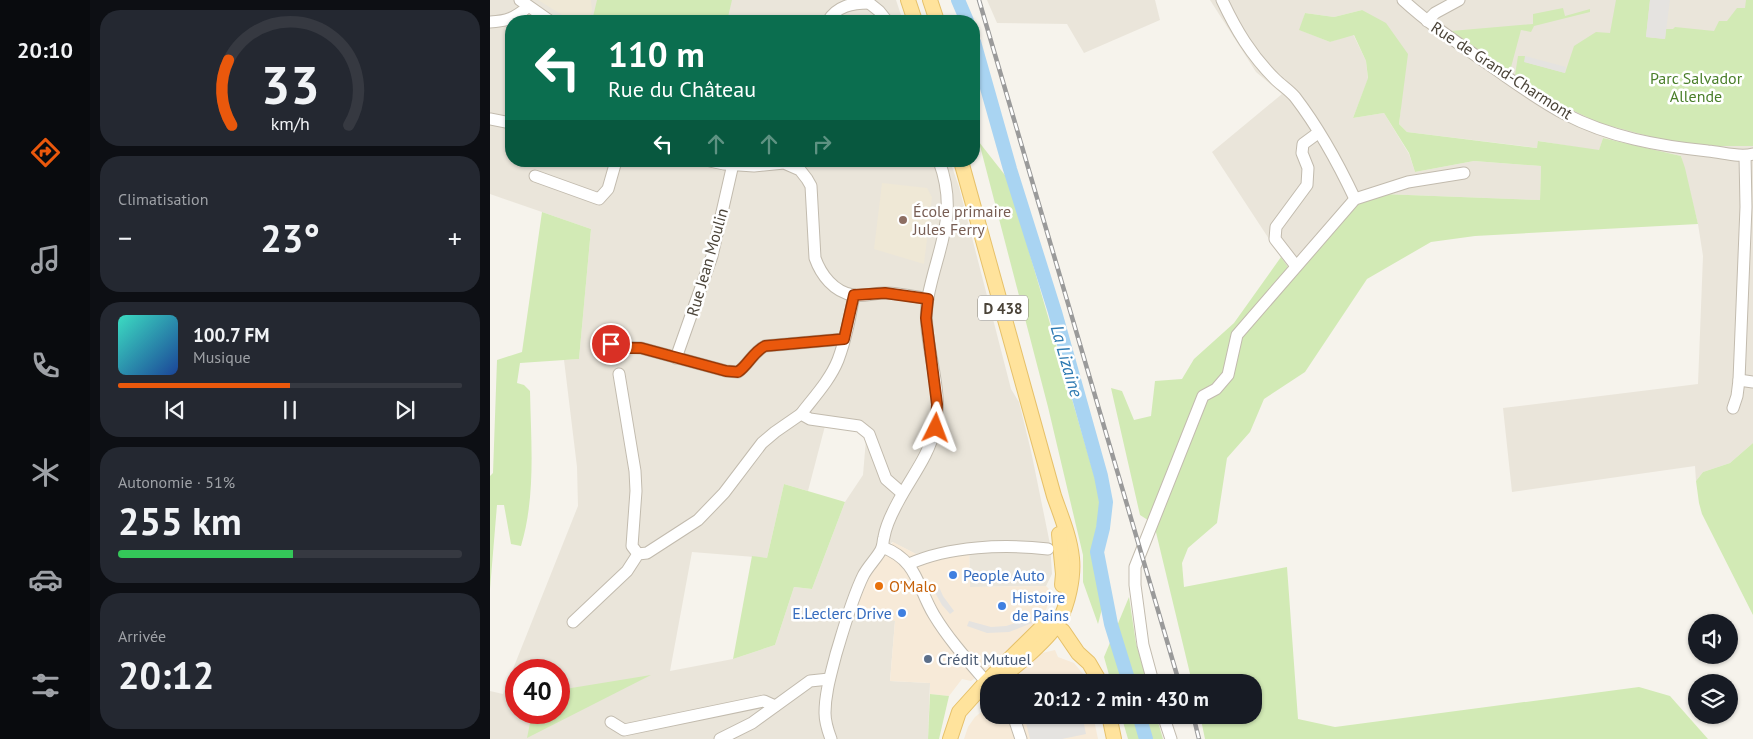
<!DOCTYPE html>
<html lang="fr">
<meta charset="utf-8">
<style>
body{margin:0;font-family:"PT Sans",sans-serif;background:#242831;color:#f1f3f6;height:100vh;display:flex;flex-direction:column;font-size:19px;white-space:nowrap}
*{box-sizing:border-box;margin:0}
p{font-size:16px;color:#9ea1a6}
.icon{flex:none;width:28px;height:28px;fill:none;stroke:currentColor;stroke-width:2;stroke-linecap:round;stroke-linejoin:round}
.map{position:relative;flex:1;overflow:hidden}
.side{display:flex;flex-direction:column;gap:10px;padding:10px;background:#0d0f14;width:400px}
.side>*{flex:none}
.top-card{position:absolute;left:15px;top:15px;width:475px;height:152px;border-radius:20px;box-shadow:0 1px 4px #0004;background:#0b6e4f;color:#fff;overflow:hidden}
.fabs{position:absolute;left:1198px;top:614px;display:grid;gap:10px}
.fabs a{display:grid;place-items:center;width:50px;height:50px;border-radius:50%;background:#171b24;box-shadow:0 1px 4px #0004;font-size:25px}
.speed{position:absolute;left:15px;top:659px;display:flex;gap:10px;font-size:25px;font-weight:700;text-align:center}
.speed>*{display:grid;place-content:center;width:65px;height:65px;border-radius:50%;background:#171b24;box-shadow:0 1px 4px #0004;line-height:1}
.speed .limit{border:8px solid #d22;background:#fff;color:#111}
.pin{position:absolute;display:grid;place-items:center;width:42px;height:42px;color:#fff;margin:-21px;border:2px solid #fff;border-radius:50%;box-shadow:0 1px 5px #0007}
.me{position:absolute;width:55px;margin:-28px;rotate:3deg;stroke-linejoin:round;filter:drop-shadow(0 0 4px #0008)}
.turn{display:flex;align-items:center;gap:18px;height:105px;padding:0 20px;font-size:22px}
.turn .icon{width:65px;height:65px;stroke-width:2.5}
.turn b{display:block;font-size:35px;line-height:42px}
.lanes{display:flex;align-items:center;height:48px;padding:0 20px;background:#0003;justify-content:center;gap:25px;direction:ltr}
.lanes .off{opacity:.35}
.big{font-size:38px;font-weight:600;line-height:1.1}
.side .widget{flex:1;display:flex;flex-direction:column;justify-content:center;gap:8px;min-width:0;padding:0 18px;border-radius:20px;background:#242831}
.side .dial{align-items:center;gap:0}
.dial svg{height:130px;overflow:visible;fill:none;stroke:#363941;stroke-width:7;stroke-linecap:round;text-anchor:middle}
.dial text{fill:#f1f3f6;stroke:none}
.song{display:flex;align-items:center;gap:15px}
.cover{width:60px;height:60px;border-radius:8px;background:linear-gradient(135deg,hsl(170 70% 55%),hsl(220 70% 35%))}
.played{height:5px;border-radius:2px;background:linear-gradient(90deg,#ea580c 50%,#363941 50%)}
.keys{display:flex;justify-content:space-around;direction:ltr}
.heat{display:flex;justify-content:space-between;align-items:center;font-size:28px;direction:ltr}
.charge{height:8px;border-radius:4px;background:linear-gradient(90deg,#34c759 51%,#363941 0)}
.trip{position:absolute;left:490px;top:674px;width:282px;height:50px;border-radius:20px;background:#171b24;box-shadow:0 1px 4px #0004;font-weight:600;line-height:50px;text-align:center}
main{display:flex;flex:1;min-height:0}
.dock{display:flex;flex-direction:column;width:90px;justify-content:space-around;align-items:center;background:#090b0e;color:#9ea1a6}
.dock .icon{width:35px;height:35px}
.dock .selected{color:#ea580c}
.dock b{font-size:22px;color:#f1f3f6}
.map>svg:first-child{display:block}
.residential{fill:#eae5da;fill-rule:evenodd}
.commercial{fill:#f7ead8}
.education{fill:#efe8d6}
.green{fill:#d2eab5}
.parking{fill:#e5e3e0}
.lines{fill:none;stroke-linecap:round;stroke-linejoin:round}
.river{stroke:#a9d4f2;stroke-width:14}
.minor-casing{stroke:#c2bbae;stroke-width:13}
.major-casing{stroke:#e6c16a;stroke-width:16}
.minor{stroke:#fff;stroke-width:11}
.major{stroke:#ffe39c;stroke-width:14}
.rail-casing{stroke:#9a9a9a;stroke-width:4.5}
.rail{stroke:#fff;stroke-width:2.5;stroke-dasharray:8;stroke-linecap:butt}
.route-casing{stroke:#983908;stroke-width:12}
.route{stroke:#ea580c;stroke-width:9}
.education-dot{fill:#8d6e63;stroke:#fff;stroke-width:2}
.shop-dot{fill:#3f7fe0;stroke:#fff;stroke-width:2}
.food-dot{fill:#e8710a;stroke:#fff;stroke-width:2}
.service-dot{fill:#5c6f8a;stroke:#fff;stroke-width:2}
.labels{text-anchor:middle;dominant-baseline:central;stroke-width:5;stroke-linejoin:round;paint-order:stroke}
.shield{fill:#fff;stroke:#817c74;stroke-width:1}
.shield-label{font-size:15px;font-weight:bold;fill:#4b4439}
.street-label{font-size:16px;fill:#4b4439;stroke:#fff}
.park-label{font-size:16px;fill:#4a7f2a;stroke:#fff}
.education-label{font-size:16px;fill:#785e54;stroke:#fff;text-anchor:start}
.shop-label{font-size:16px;fill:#366cbe;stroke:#fff;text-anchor:start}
.food-label{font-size:16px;fill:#c56008;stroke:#fff;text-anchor:start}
.service-label{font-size:16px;fill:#4e5e75;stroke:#fff;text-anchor:start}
.water-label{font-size:18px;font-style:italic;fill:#2e7ab2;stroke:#fff}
</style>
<main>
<nav class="dock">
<b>20:10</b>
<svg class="icon selected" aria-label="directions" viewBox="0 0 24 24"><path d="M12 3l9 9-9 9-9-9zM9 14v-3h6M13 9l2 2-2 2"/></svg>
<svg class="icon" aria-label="music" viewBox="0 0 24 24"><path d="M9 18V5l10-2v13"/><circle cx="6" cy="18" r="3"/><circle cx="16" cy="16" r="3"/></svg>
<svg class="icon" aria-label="phone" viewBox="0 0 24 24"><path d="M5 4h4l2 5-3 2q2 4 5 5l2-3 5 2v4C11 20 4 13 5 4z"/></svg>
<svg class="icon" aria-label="climate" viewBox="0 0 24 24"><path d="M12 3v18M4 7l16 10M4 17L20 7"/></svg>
<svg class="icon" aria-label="car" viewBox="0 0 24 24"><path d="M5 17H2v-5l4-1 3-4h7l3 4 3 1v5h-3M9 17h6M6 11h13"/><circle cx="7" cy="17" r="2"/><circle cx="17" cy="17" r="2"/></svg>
<svg class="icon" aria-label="filters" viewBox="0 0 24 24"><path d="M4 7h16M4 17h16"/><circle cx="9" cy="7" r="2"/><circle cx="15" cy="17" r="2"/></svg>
</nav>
<section class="side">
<div class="widget dial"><svg viewBox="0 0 100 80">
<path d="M14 69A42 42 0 1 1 86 69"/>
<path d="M14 69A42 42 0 0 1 12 29" stroke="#ea580c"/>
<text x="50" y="56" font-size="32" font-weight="700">33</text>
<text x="50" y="72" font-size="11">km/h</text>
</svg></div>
<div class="widget"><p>Climatisation</p>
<div class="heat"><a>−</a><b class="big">23°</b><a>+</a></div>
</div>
<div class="widget">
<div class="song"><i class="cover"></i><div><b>100.7 FM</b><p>Musique</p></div></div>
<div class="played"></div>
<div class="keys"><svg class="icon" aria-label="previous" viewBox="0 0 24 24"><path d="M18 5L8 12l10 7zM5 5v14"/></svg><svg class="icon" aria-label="pause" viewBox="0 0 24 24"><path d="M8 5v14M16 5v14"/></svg><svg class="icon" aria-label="next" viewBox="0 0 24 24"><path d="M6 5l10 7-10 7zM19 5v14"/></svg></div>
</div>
<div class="widget"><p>Autonomie · 51%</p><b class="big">255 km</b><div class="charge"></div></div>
<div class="widget"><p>Arrivée</p><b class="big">20:12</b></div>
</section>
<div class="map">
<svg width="1263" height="739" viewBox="0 0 1263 739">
<rect width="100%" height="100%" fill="#f6f3ec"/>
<g class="residential">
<path d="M0,0h406l7,21h-392v140h439l9,26 52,202 8,13 12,49 19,93 2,30 -6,12 -76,1 -1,-42 -53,9 -24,-12 -11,18 -13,15 27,46 -5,60 40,2 -2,56h-438v-48l13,3 75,-188 -1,-39 -13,-107 15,-1 12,-130 -101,-35zM335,426l33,5 8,8 -3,36 -18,27 -33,87 -18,-2 -19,58 -42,14 -63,12 22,-119 75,6 17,-74 24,7zM26,670h43v42h-43z"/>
<polygon points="497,0 665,0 670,20 594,53 577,24 507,23"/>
<polygon points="720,0 1263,0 1263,443 1240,463 1213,472 1206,481 1205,466 1022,492 1013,408 1208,384 1213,256 1208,224 1191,156 1113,138 1109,151 1049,141 1048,148 917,132 909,124 911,107 872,10 844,17 815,13 810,30 840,42 863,34 876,61 878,79 863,118 894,113 919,154 925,172 984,161 1051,166 1050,200 892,194 802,274 722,152 792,94 766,72"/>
</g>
<g class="commercial">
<polygon points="403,542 426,554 479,544 480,587 556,586 563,593 555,612 541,633 513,657 481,681 472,679 459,696 440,694 440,683 400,681 405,621 364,613 378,575 391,560"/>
<polygon points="565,650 568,657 584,663 594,675 595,682 522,682 525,674 548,654"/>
<polygon points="498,709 499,715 603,715 608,739 474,739 478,727 485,717 490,713"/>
</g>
<g class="education">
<polygon points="48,0 101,0 102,11 99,21 82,21"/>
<polygon points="392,183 437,188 442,197 434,264 384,249"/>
</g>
<g class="green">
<polygon points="107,0 242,0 237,21 102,21"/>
<polygon points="1126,0 1160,0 1156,37 1175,39 1176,29 1183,29 1185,27 1224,31 1229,21 1237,21 1247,8 1255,8 1256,0 1263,0 1263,146 1228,146 1185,143 1109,123 1076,107 1025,75 1028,56 1035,56 1035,62 1075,73 1084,46 1106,32 1120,33"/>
<polygon points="1073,8 1075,16 1100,9 1100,12 1044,26 1041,32 1031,30 1020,71 961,31 1043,24 1043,14"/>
<polygon points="872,10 896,23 918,54 909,124 917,132 1047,148 1048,141 1109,150 1113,138 1191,156 1195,168 1208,224 985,236 941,242 877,279 815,372 774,399 760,432 737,458 727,523 698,548 692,563 694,587 797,567 808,719 845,727 1149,687 1180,696 1218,739 715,739 710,715 764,715 764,682 702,682 664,524 650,515 621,388 632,391 644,420 661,416 665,381 692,379 704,359 744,323 791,257 802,273 862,205 892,194 1050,200 1051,166 984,161 925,172 919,153 894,113 863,118 878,78 876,61 864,35 840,42 809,30 815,13 844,17"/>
<polygon points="489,142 518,179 609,492 609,514 603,545 603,564 613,605 608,624 593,582 593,555 558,407"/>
<path d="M52,212l49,17 -12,130 -59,4 -3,20 7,2 6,6c1,51 6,105 -9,155l-10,-2 -7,-39h-7l-7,84v-113l3,-3 4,-113 25,-8z"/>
<polygon points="1263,443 1263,615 1212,514 1209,503 1206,481 1213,472 1240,463"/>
<polygon points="294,484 355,502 322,589 304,587 285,645 243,659 262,556 277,558"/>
<polygon points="639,597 646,643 657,682 621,682 614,657"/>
<polygon points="161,675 37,738 42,713 69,712 69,690"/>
<polygon points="440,694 459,696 449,739 438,739"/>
<polygon points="631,715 666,715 673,739 638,739"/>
</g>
<g class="parking">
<polygon points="1160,0 1180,0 1175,39 1156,37"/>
<polygon points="1035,56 1076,67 1075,73 1034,62"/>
<polygon points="449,587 453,596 464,611 460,614 452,605 443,589"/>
<polygon points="539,619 542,623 519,632 497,633 477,626 479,621 501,627 516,626"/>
<polygon points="534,715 592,715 596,734 572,739 540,739"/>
</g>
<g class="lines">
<g class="river">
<polyline points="468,0 477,21"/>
<polyline points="484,42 520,169 565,312 611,476 616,502 613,528 607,552 621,624 639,682"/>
<polyline points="649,715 656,739"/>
</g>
<defs>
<g id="minor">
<polyline points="30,0 60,21"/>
<path d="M732,0c14,30 29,55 53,79 6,6 14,11 20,18 23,30 44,68 60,102"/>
<path d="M913,0c26,24 56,44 85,64 25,17 50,36 77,50 44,23 94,32 143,37 14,1 31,7 45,3"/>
<polyline points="379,3 389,11 397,21"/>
<path d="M338,21c9,-15 24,-18 41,-18"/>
<polyline points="937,21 945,13 969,0"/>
<path d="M0,22c18,-1 24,-4 38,-15"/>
<polyline points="0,119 21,123"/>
<path d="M220,161l14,3 30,2 30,-3 16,7 7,9 4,7 4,72c6,17 19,34 38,37 10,2 21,-2 31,-2 15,0 29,3 44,6"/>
<polyline points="45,176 109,199 118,189 126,161"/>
<polyline points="806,266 785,239 786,227 817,185 818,168 812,153 813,144 828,133"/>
<path d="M121,344l11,3 19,1 85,23 12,1c11,-8 15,-20 27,-26l79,-7"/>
<polyline points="186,358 222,256 243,164"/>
<polyline points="129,374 145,471 146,491 142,546 148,554"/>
<polyline points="1249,380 1263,382"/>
<polyline points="1243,408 1247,396 1249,380 1256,207 1255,156"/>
<path d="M311,414c13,-17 29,-34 37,-54 8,-21 12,-43 16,-65"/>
<path d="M392,547c36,13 35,40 52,68 15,25 36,48 55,70"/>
<path d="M419,564c40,-18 95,-20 139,-15"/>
<polyline points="83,622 137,571 148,554 157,553 208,520 234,493 272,443 285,432 311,414 320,419 369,426 379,434 396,479 412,493"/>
<polyline points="663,682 653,645 645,585 645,567 713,396 726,389 738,375 747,335 865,199 918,182 974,173"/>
<polyline points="523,715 531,739"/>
<polyline points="673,715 681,739"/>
<polyline points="121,722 134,730 274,701 285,706"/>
<polyline points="230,739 262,723 320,681 339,679"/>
<path d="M341,739c-3,-8 -6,-17 -6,-26 0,-20 6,-39 11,-59 8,-26 15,-53 27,-78 5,-10 15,-19 19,-28 1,-3 1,-8 2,-11 2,-12 8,-24 14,-35 13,-25 31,-46 37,-74 10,-41 -15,-89 -7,-131 10,-51 31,-82 11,-136"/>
</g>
<g id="major">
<polyline points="418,0 425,21"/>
<polyline points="440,0 447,21"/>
<path d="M471,161l93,335c7,20 16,41 18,62 2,20 -4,46 -13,63 -10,19 -46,47 -63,61"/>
<polyline points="569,534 573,574 572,585"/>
<polyline points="558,621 573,631 588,653 599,663 610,682"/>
<polyline points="619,715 624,739"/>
<polyline points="460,739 469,712 496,682 558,621"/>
</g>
</defs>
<use href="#minor" class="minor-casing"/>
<use href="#major" class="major-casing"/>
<use href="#minor" class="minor"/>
<use href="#major" class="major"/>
<defs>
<g id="rail">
<polyline points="489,0 689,682"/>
<polyline points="703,715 709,739"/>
</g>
</defs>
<use href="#rail" class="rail-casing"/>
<use href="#rail" class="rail"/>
</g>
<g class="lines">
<defs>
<path id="route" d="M121,344l11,4h19l85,23 12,1c11,-8 15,-20 27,-26l79,-7 10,-44 31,-2 43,6 -2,19 11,86 -1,24"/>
</defs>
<use href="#route" class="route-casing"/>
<use href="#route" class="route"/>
</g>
<circle class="education-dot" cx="413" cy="220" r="5"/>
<g class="shop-dot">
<circle cx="463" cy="575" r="5"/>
<circle cx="512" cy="606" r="5"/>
<circle cx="412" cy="613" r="5"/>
</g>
<circle class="food-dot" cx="389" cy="586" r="5"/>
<circle class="service-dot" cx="438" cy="659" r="5"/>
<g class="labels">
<rect class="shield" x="488" y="295.5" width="50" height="25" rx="4"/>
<g class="shield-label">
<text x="513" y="308">D 438</text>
</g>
<g class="street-label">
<text transform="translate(1012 70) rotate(33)">Rue de Grand-Charmont</text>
<text transform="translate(217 262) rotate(-74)">Rue Jean Moulin</text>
</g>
<g class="park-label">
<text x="1206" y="78">Parc Salvador<tspan x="1206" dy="18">Allende</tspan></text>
</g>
<g class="education-label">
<text x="423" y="211">École primaire<tspan x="423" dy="18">Jules Ferry</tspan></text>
</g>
<g class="shop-label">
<text x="473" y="575">People Auto</text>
<text x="522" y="597">Histoire<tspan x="522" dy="18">de Pains</tspan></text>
<text x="402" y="613" text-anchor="end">E.Leclerc Drive</text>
</g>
<g class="food-label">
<text x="399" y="586">O'Malo</text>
</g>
<g class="service-label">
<text x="448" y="659">Crédit Mutuel</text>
</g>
<g class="water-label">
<text transform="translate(577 361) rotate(74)">La Lizaine</text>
</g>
</g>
</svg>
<div class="fabs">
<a><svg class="icon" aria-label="sound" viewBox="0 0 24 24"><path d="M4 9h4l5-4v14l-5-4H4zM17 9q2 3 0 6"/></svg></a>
<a><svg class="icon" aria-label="layers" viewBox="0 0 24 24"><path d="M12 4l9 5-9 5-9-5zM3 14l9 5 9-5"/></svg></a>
</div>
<div class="speed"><div class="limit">40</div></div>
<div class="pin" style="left:121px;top:344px;background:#d93025"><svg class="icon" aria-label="arrive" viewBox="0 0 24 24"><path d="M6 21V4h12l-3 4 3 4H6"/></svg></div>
<svg class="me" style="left:446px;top:428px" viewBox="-20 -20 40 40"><path d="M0-17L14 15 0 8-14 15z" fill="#ea580c" stroke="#fff" stroke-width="4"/></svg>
<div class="trip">20:12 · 2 min · 430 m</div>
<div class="top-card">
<div class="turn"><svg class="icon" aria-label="left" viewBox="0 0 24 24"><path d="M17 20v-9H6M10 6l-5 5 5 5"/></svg><div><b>110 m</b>Rue du Château</div></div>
<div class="lanes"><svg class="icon" aria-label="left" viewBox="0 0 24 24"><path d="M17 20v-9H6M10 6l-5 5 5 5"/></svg><svg class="icon off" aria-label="ahead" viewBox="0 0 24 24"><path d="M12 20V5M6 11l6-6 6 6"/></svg><svg class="icon off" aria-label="ahead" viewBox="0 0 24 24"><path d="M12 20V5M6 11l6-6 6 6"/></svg><svg class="icon off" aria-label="right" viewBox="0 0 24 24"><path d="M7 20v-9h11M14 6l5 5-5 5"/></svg></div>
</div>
</div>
</main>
